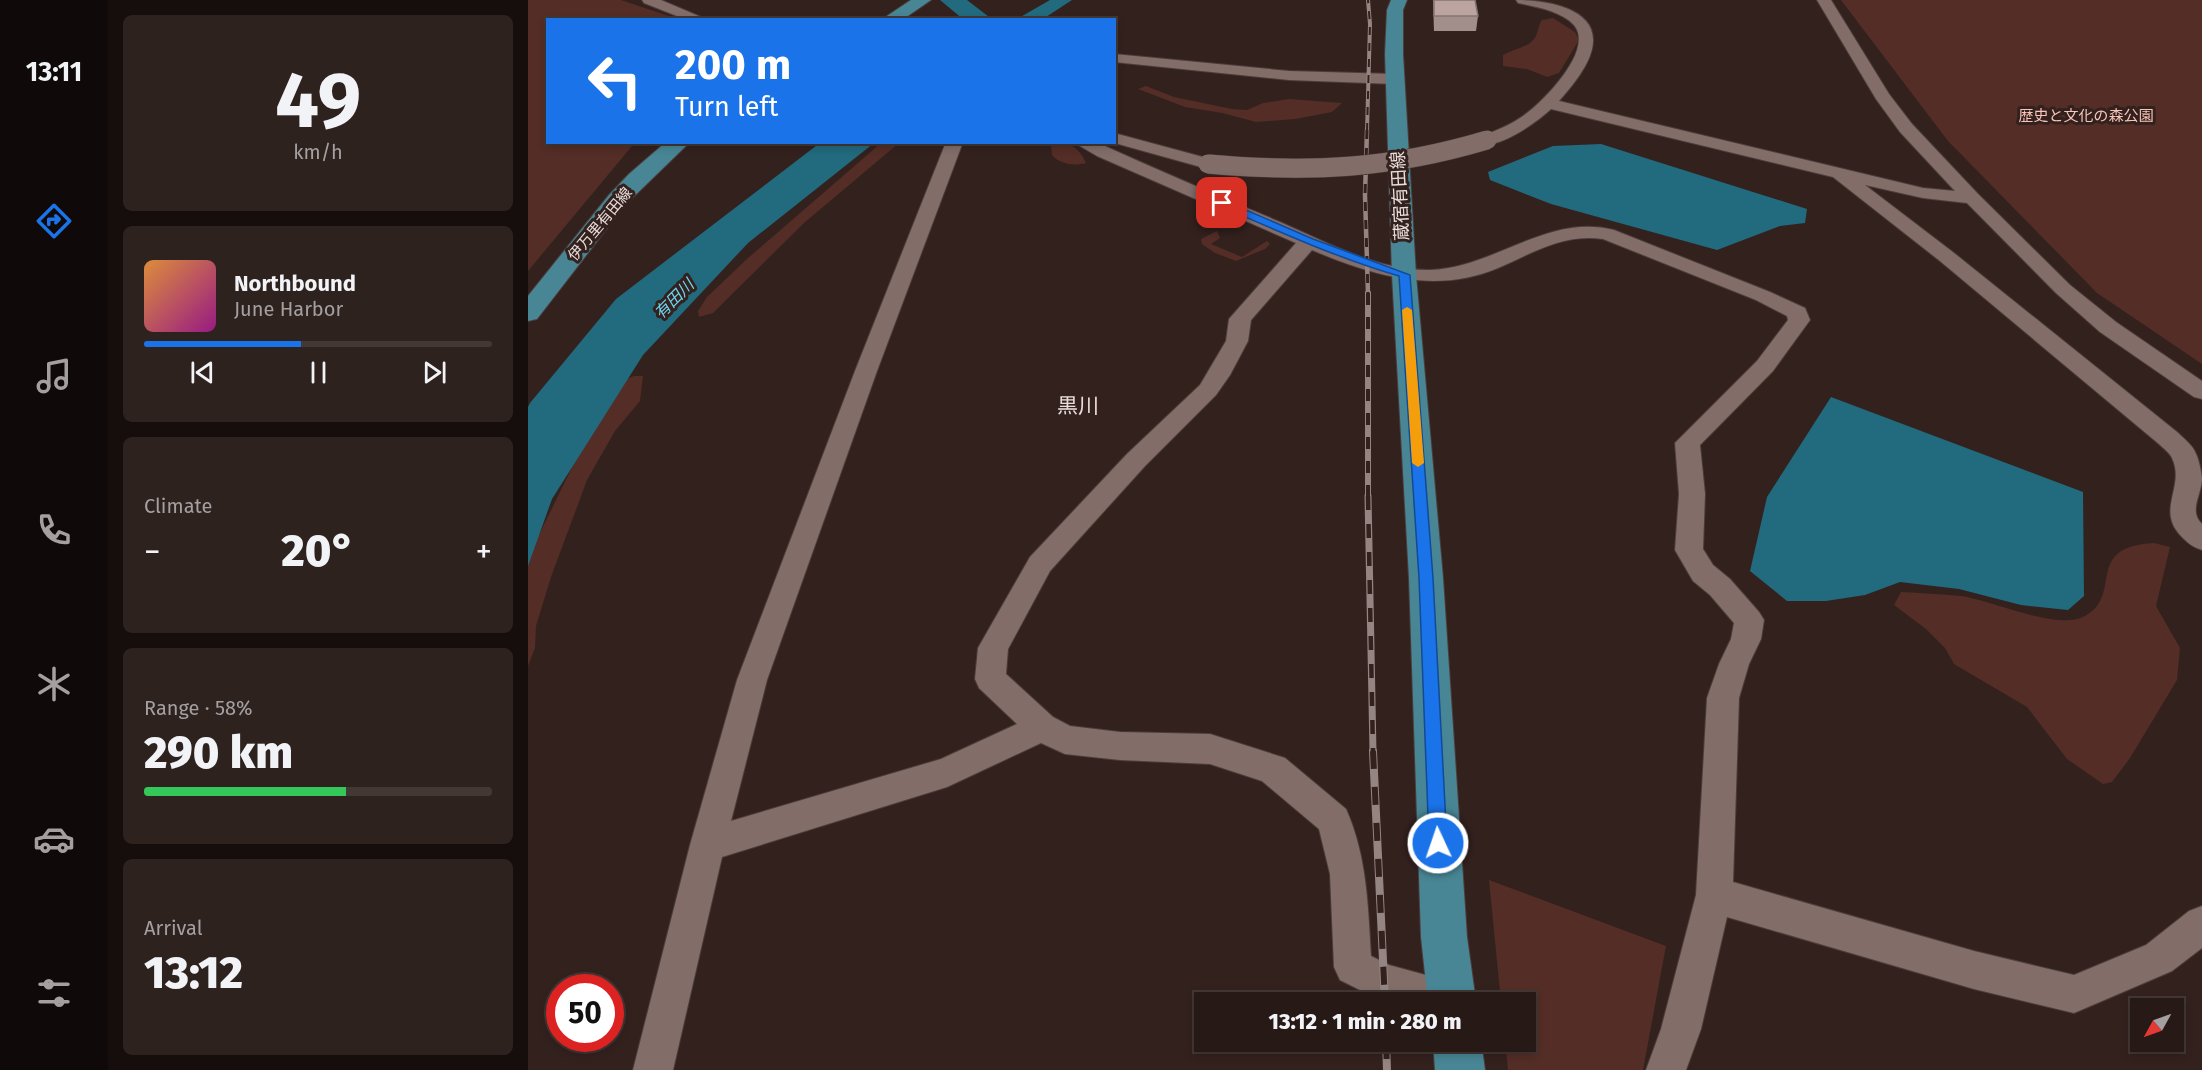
<!DOCTYPE html>
<meta charset="utf-8">
<style>
body{margin:0;font-family:"Fira Sans","Noto Sans JP",sans-serif;background:#2e221f;color:#f1f3f6;height:100vh;display:flex;flex-direction:column;font-size:22px;white-space:nowrap}
*{box-sizing:border-box;margin:0}
p{font-size:20px;color:#a4a0a1}
.icon{flex:none;width:33px;height:33px;fill:none;stroke:currentColor;stroke-width:2;stroke-linecap:round;stroke-linejoin:round}
.map{position:relative;flex:1;overflow:hidden}
.panel{display:flex;flex-direction:column;gap:15px;padding:15px;background:#150e0c;width:420px}
.panel>*{flex:none}
.banner{position:absolute;left:18px;top:18px;width:570px;height:126px;border-radius:0px;box-shadow:0 3px 9px #0003,0 0 0 2px #423835;background:#1a73e8;color:#fff;overflow:hidden}
.needle{width:39px;rotate:230deg}
.tools{position:absolute;left:1602px;top:998px;display:grid;gap:12px}
.tools a{display:grid;place-items:center;width:54px;height:54px;border-radius:0px;background:#261916;box-shadow:0 3px 9px #0003,0 0 0 2px #423835;font-size:30px}
.speed{position:absolute;left:18px;top:974px;display:flex;gap:12px;font-size:30px;font-weight:700;text-align:center}
.speed>*{display:grid;place-content:center;width:78px;height:78px;border-radius:50%;background:#261916;box-shadow:0 3px 9px #0003,0 0 0 2px #423835;line-height:1}
.speed .limit{border:9px solid #d22;background:#fff;color:#111}
.pin{position:absolute;display:grid;place-items:center;width:51px;height:51px;color:#fff;margin:-26px;border-radius:12px;box-shadow:0 3px 9px #0006}
.me{position:absolute;width:66px;margin:-33px;rotate:357deg;stroke-linejoin:round;filter:drop-shadow(0 0 4px #0008)}
.turn{display:flex;align-items:center;gap:21px;height:126px;padding:0 30px;font-size:27px}
.turn .icon{width:78px;height:78px;stroke-width:2.5}
.turn b{display:block;font-size:42px;line-height:51px}
.big{font-size:45px;font-weight:800;line-height:1.1}
.panel .widget{flex:1;display:flex;flex-direction:column;justify-content:center;gap:9px;min-width:0;padding:0 21px;border-radius:9px;background:#2e221f}
.panel .dial{align-items:center;gap:0}
.dial b{font-size:78px;line-height:1}
.song{display:flex;align-items:center;gap:18px}
.cover{width:72px;height:72px;border-radius:9px;background:linear-gradient(135deg,hsl(30 70% 55%),hsl(310 70% 35%))}
.played{height:6px;border-radius:3px;background:linear-gradient(90deg,#1a73e8 45%,#423835 45%)}
.keys{display:flex;justify-content:space-around;direction:ltr}
.heat{display:flex;justify-content:space-between;align-items:center;font-size:33px;direction:ltr}
.charge{height:9px;border-radius:4px;background:linear-gradient(90deg,#34c759 58%,#423835 0)}
.trip{position:absolute;left:666px;top:992px;width:342px;height:60px;border-radius:0px;background:#261916;box-shadow:0 3px 9px #0003,0 0 0 2px #423835;font-weight:800;line-height:60px;text-align:center}
main{display:flex;flex:1;min-height:0}
.menu{display:flex;flex-direction:column;width:108px;justify-content:space-around;align-items:center;background:#0f0a09;color:#a4a0a1}
.menu .icon{width:42px;height:42px}
.menu .current{color:#1a73e8}
.menu b{font-size:27px;color:#f1f3f6}
.map>svg:first-child{display:block}
.green{fill:#532d26}
.water{fill:#226a7d}
.lines{fill:none;stroke-linecap:round;stroke-linejoin:round}
.river{fill:#226a7d;fill-rule:evenodd}
.minor-casing{stroke:#4c3d3b;stroke-width:2}
.major-casing{stroke:#4c3d3b;stroke-width:2}
.minor{fill:#826d69;fill-rule:evenodd}
.major{fill:#488695;fill-rule:evenodd}
.rail-far4-casing{stroke:#948582;stroke-width:4}
.rail-far3-casing{stroke:#948582;stroke-width:4.5}
.rail-far2-casing{stroke:#948582;stroke-width:6}
.rail-far1-casing{stroke:#948582;stroke-width:7}
.rail-casing{stroke:#948582;stroke-width:8}
.rail-far4{stroke:#33211e;stroke-width:2;stroke-dasharray:8;stroke-linecap:butt}
.rail-far3{stroke:#33211e;stroke-width:3;stroke-dasharray:9;stroke-linecap:butt}
.rail-far2{stroke:#33211e;stroke-width:4;stroke-dasharray:12;stroke-linecap:butt}
.rail-far1{stroke:#33211e;stroke-width:4.5;stroke-dasharray:14;stroke-linecap:butt}
.rail{stroke:#33211e;stroke-width:6;stroke-dasharray:18;stroke-linecap:butt}
.minor-bridge-casing{stroke:#4c3d3b;stroke-width:20;stroke-linecap:butt}
.minor-bridge{stroke:#826d69;stroke-width:19}
.wall{fill:#a28e8a}
.building{fill:#bca5a1;stroke:#847471;stroke-width:1.5}
.route{fill:#1a73e8;stroke:#114b97;stroke-width:1.5}
.slow{fill:#f59e0b}
.labels{text-anchor:middle;dominant-baseline:central;stroke-width:6;stroke-linejoin:round;paint-order:stroke}
.far-park-label{font-size:15px;fill:#f9c4b9;stroke:#33211e}
.far-street-label{font-size:15px;fill:#eadddb;stroke:#33211e}
.far-water-label{font-size:16px;font-style:italic;fill:#6cd5f2;stroke:#33211e}
.street-label{font-size:18px;fill:#eadddb;stroke:#33211e}
.quarter-label{font-size:21px;fill:#eadddb;stroke:#33211e}
</style>
<main>
<nav class="menu">
<b>13:11</b>
<svg class="icon current" aria-label="directions" viewBox="0 0 24 24"><path d="M12 3l9 9-9 9-9-9zM9 14v-3h6M13 9l2 2-2 2"/></svg>
<svg class="icon" aria-label="music" viewBox="0 0 24 24"><path d="M9 18V5l10-2v13"/><circle cx="6" cy="18" r="3"/><circle cx="16" cy="16" r="3"/></svg>
<svg class="icon" aria-label="phone" viewBox="0 0 24 24"><path d="M5 4h4l2 5-3 2q2 4 5 5l2-3 5 2v4C11 20 4 13 5 4z"/></svg>
<svg class="icon" aria-label="climate" viewBox="0 0 24 24"><path d="M12 3v18M4 7l16 10M4 17L20 7"/></svg>
<svg class="icon" aria-label="car" viewBox="0 0 24 24"><path d="M5 17H2v-5l4-1 3-4h7l3 4 3 1v5h-3M9 17h6M6 11h13"/><circle cx="7" cy="17" r="2"/><circle cx="17" cy="17" r="2"/></svg>
<svg class="icon" aria-label="filters" viewBox="0 0 24 24"><path d="M4 7h16M4 17h16"/><circle cx="9" cy="7" r="2"/><circle cx="15" cy="17" r="2"/></svg>
</nav>
<section class="panel">
<div class="widget dial"><b>49</b><p>km/h</p></div>
<div class="widget">
<div class="song"><i class="cover"></i><div><b>Northbound</b><p>June Harbor</p></div></div>
<div class="played"></div>
<div class="keys"><svg class="icon" aria-label="previous" viewBox="0 0 24 24"><path d="M18 5L8 12l10 7zM5 5v14"/></svg><svg class="icon" aria-label="pause" viewBox="0 0 24 24"><path d="M8 5v14M16 5v14"/></svg><svg class="icon" aria-label="next" viewBox="0 0 24 24"><path d="M6 5l10 7-10 7zM19 5v14"/></svg></div>
</div>
<div class="widget"><p>Climate</p>
<div class="heat"><a>−</a><b class="big">20°</b><a>+</a></div>
</div>
<div class="widget"><p>Range · 58%</p><b class="big">290 km</b><div class="charge"></div></div>
<div class="widget"><p>Arrival</p><b class="big">13:12</b></div>
</section>
<div class="map">
<svg width="1674" height="1070" viewBox="0 0 1674 1070">
<rect width="100%" height="100%" fill="#33211e"/>
<g class="green">
<polygon points="0,0 93,0 150,19 20,20 20,142 111,143 104,146 0,271"/>
<polygon points="1313,0 1674,0 1674,364 1569,293 1420,141"/>
<path d="M1025,18l22,14 4,8 -20,33 -12,4 -20,-8 -24,-3v-11c10,-6 24,-7 31,-16 4,-5 4,-14 8,-19z"/>
<polygon points="618,86 646,97 704,109 719,110 735,103 761,99 814,103 804,112 767,119 728,122 694,113 657,107 610,89"/>
<polygon points="353,143 371,143 276,223 185,313 171,317 170,311 179,297 220,258"/>
<path d="M523,143c18,-1 27,3 35,20 -12,3 -25,2 -34,-8z"/>
<polygon points="689,231 692,238 683,244 714,257 739,241 742,244 737,249 708,261 687,253 674,244 673,239"/>
<polygon points="106,376 115,376 112,401 87,431 59,480 23,577 8,626 7,648 0,666 0,562 5,547 56,443 82,407 93,381"/>
<path d="M1626,543l16,4 -14,59 24,42 -3,32 -47,78 -18,24 -9,2 -36,-25 -40,-52 -73,-43 -9,-16 -19,-19 -32,-24 7,-13c20,1 41,2 60,4 30,4 95,34 122,21 43,-21 -2,-70 71,-74z"/>
<polygon points="961,880 1138,946 1115,1070 980,1070 977,1041 998,1041 998,1002 973,1002"/>
</g>
<g class="water">
<polygon points="522,0 544,0 515,19 489,19"/>
<polygon points="293,142 346,143 220,243 115,355 24,499 0,566 0,407 2,403 88,299"/>
<polygon points="1073,144 1279,209 1277,223 1252,226 1189,250 1023,204 962,180 960,172 1025,146"/>
<polygon points="1303,397 1555,492 1556,596 1540,610 1493,605 1431,589 1372,582 1337,595 1298,601 1259,601 1222,571 1239,497"/>
</g>
<g class="lines">
<polygon class="river" points="412,0 439,0 465,20 436,20"/>
<defs>
<g id="minor">
<polygon points="114,0 133,0 180,20 159,20 116,3"/>
<path d="M988,0c25,0 79,6 77,42 -1,21 -21,44 -34,59l364,87 32,3 -55,-59 -24,-33 -59,-99h14l58,94 23,30 66,70 92,91 46,37 86,59v18l-8,-2 -94,-65 -44,-39 -89,-90 -44,-5 -58,-13 89,68 223,179c6,6 16,13 19,22 3,6 5,17 6,24 0,16 -14,33 0,46v26c-9,-3 -13,-6 -19,-12 -29,-27 3,-51 -11,-80 -2,-5 -9,-10 -13,-14l-219,-183 -107,-84 -282,-68c-14,13 -50,39 -70,35l-2,-4 2,-4c15,-5 29,-11 42,-20 19,-13 72,-66 51,-91 -13,-14 -38,-18 -56,-22z"/>
<polygon points="586,54 761,71 866,74 874,79 866,84 761,80 586,62"/>
<polygon points="586,133 686,160 689,164 686,168 680,169 583,142 586,142"/>
<path d="M418,142h17l-86,229 -110,309 -36,141 210,-62 76,-35 -38,-36 -4,-9 3,-31 52,-91 97,-103 73,-69 26,-44 3,-22 67,-76 -199,-87 -24,-14h23c61,28 123,54 184,80 46,20 98,49 150,48 65,-2 117,-57 184,-40l156,62 35,16 5,12 -37,51 -73,74 5,49 -2,55 10,16 17,14 29,33 5,8 -3,19 -12,25 -10,34 -6,184 241,69 100,24 72,-30 43,-34 13,-5v42l-30,23 -98,42 -100,-24 -247,-72 -26,112 -15,41h-40l15,-41 35,-134 11,-197 12,-34 12,-25 3,-16 -24,-28 -17,-14 -18,-31 4,-56 -4,-51 82,-82 31,-41 -1,-4 -31,-16 -153,-61c-40,-6 -70,14 -105,29 -63,27 -127,7 -186,-18l-61,70 -3,21 -18,34 -14,20 -71,71 -95,105 -42,78 -2,25 47,43 17,9 50,6 90,2 75,24 61,51c21,47 22,97 25,147l18,9 77,21 5,16h-87l-44,-22 -6,-13 -4,-93 -11,-45 -57,-48 -52,-17 -90,-4 -55,-6 -24,-11 -94,44 -225,70 -49,213h-40l57,-225 47,-165 118,-309z"/>
</g>
<g id="major">
<polygon points="383,0 403,0 374,20 353,20"/>
<polygon points="863,0 879,0 875,10 875,54 888,275 915,578 939,937 948,1002 900,1002 893,937 881,578 864,275 857,54 859,10"/>
<polygon points="138,142 162,142 97,205 9,319 0,321 0,296 81,195 101,174"/>
<polygon points="905,1041 953,1041 957,1070 907,1070"/>
</g>
</defs>
<use href="#minor" class="minor-casing"/>
<use href="#major" class="major-casing"/>
<use href="#minor" class="minor"/>
<use href="#major" class="major"/>
<defs>
<polyline id="rail-far4" points="839,131 842,24 840,0"/>
<polyline id="rail-far3" points="839,130 837,195 840,294"/>
<polyline id="rail-far2" points="840,293 840,498"/>
<polyline id="rail-far1" points="840,496 845,752"/>
<g id="rail">
<polyline points="845,751 857,1002"/>
<polyline points="858,1041 859,1070"/>
</g>
</defs>
<use href="#rail-far4" class="rail-far4-casing"/>
<use href="#rail-far3" class="rail-far3-casing"/>
<use href="#rail-far2" class="rail-far2-casing"/>
<use href="#rail-far1" class="rail-far1-casing"/>
<use href="#rail" class="rail-casing"/>
<use href="#rail-far4" class="rail-far4"/>
<use href="#rail-far3" class="rail-far3"/>
<use href="#rail-far2" class="rail-far2"/>
<use href="#rail-far1" class="rail-far1"/>
<use href="#rail" class="rail"/>
<defs>
<path id="minor-bridge" d="M680,164c101,9 182,5 279,-24"/>
</defs>
<use href="#minor-bridge" class="minor-bridge-casing"/>
<use href="#minor-bridge" class="minor-bridge"/>
</g>
<polygon class="wall" points="905,0 947,0 950,16 948,31 906,31"/>
<polygon class="building" points="906,0 947,0 950,16 906,16"/>
<path class="route" d="M690,201h7l88,38 97,36 23,303 14,265 -3,6 -6,2 -6,-2 -3,-6 -10,-265 -20,-302c-62,-18 -121,-45 -181,-71z"/>
<polygon class="slow" points="879,307 884,310 896,463 890,467 884,463 874,310"/>
<g class="labels">
<g class="far-park-label">
<text x="1558" y="116">歴史と文化の森公園</text>
</g>
<g class="far-street-label">
<text transform="translate(72 224) rotate(-50)">伊万里有田線</text>
</g>
<g class="far-water-label">
<text transform="translate(146 299) rotate(-45)">有田川</text>
</g>
<g class="street-label">
<text transform="translate(872 196) rotate(-93)">蔵宿有田線</text>
</g>
<g class="quarter-label">
<text x="550" y="406">黒川</text>
</g>
</g>
</svg>
<div class="tools">
<a><svg class="needle" viewBox="-14 -14 28 28"><path d="M0-13l5 13h-10z" fill="#e53935"/><path d="M0 13l5-13h-10z" fill="#a4a0a1"/></svg></a>
</div>
<div class="speed"><div class="limit">50</div></div>
<div class="pin" style="left:694px;top:203px;background:#d93025"><svg class="icon" aria-label="arrive" viewBox="0 0 24 24"><path d="M6 21V4h12l-3 4 3 4H6"/></svg></div>
<svg class="me" style="left:910px;top:843px" viewBox="-20 -20 40 40"><circle r="17" fill="#1a73e8" stroke="#fff" stroke-width="3"/><path d="M0-11L8 9 0 5-8 9z" fill="#fff"/></svg>
<div class="trip">13:12 · 1 min · 280 m</div>
<div class="banner">
<div class="turn"><svg class="icon" aria-label="left" viewBox="0 0 24 24"><path d="M17 20v-9H6M10 6l-5 5 5 5"/></svg><div><b>200 m</b>Turn left</div></div>
</div>
</div>
</main>
